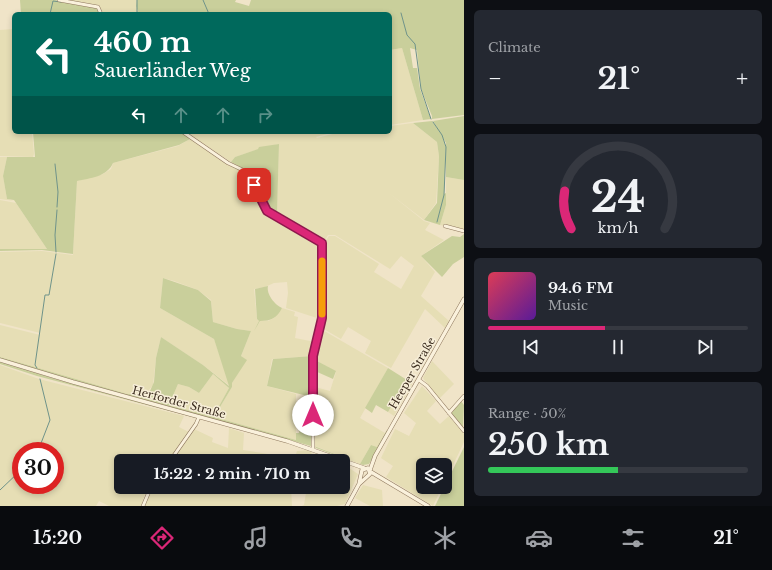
<!DOCTYPE html>
<meta charset="utf-8">
<style>
body{margin:0;font-family:"Libre Baskerville",serif;background:#242831;color:#f1f3f6;height:100vh;display:flex;flex-direction:column;font-size:15px;white-space:nowrap}
*{box-sizing:border-box;margin:0}
p{font-size:13px;color:#9ea1a6}
.icon{flex:none;width:22px;height:22px;fill:none;stroke:currentColor;stroke-width:2;stroke-linecap:round;stroke-linejoin:round}
.map{position:relative;flex:1;overflow:hidden}
.details{display:flex;flex-direction:column;gap:10px;padding:10px;background:#0d0f14;width:308px}
.details>*{flex:none}
.banner{position:absolute;left:12px;top:12px;width:380px;height:122px;border-radius:6px;box-shadow:0 2px 6px #0003;background:#00695c;color:#fff;overflow:hidden}
.fabs{position:absolute;left:416px;top:458px;display:grid;gap:8px}
.fabs a{display:grid;place-items:center;width:36px;height:36px;border-radius:6px;background:#171b24;box-shadow:0 2px 6px #0003;font-size:20px}
.speed{position:absolute;left:12px;top:442px;display:flex;gap:8px;font-size:20px;font-weight:700;text-align:center}
.speed>*{display:grid;place-content:center;width:52px;height:52px;border-radius:50%;background:#171b24;box-shadow:0 2px 6px #0003;line-height:1}
.speed .limit{border:6px solid #d22;background:#fff;color:#111}
.pin{position:absolute;display:grid;place-items:center;width:34px;height:34px;color:#fff;margin:-17px;border-radius:8px;box-shadow:0 2px 6px #0006}
.me{position:absolute;width:44px;margin:-22px;rotate:0deg;stroke-linejoin:round;filter:drop-shadow(0 0 3px #0008)}
.turn{display:flex;align-items:center;gap:14px;height:84px;padding:0 16px;font-size:18px}
.turn .icon{width:52px;height:52px;stroke-width:2.5}
.turn b{display:block;font-size:28px;line-height:34px}
.lanes{display:flex;align-items:center;height:38px;padding:0 16px;background:#0003;justify-content:center;gap:20px;direction:ltr}
.lanes .off{opacity:.35}
.big{font-size:30px;font-weight:700;line-height:1.1}
.details .widget{flex:1;display:flex;flex-direction:column;justify-content:center;gap:6px;min-width:0;padding:0 14px;border-radius:6px;background:#242831}
.details .dial{align-items:center;gap:0}
.dial svg{height:104px;overflow:visible;fill:none;stroke:#363941;stroke-width:7;stroke-linecap:round;text-anchor:middle}
.dial text{fill:#f1f3f6;stroke:none}
.song{display:flex;align-items:center;gap:12px}
.cover{width:48px;height:48px;border-radius:6px;background:linear-gradient(135deg,hsl(350 70% 55%),hsl(270 70% 35%))}
.played{height:4px;border-radius:2px;background:linear-gradient(90deg,#db2777 45%,#363941 45%)}
.keys{display:flex;justify-content:space-around;direction:ltr}
.heat{display:flex;justify-content:space-between;align-items:center;font-size:22px;direction:ltr}
.charge{height:6px;border-radius:3px;background:linear-gradient(90deg,#34c759 50%,#363941 0)}
.trip{position:absolute;left:114px;top:454px;width:236px;height:40px;border-radius:6px;background:#171b24;box-shadow:0 2px 6px #0003;font-weight:700;line-height:40px;text-align:center}
.dock{display:flex;height:64px;justify-content:space-around;align-items:center;background:#090b0e;color:#9ea1a6}
.dock .icon{width:28px;height:28px}
.dock .active{color:#db2777}
.dock b{font-size:18px;color:#f1f3f6}
main{display:flex;flex:1;min-height:0}
.map>svg:first-child{display:block}
.farmland{fill:#e6deb5;fill-rule:evenodd}
.green{fill:#c9cf9b;fill-rule:evenodd}
.lines{fill:none;stroke-linecap:round;stroke-linejoin:round}
.stream{stroke:#6f938a;stroke-width:1}
.minor-casing{stroke:#8d765c;stroke-width:4}
.tertiary-casing{stroke:#8d765c;stroke-width:4.5}
.minor{stroke:#faf1dc;stroke-width:3}
.tertiary{stroke:#faf1dc;stroke-width:3.5}
.route-casing{stroke:#8e194d;stroke-width:10}
.route{stroke:#db2777;stroke-width:7}
.slow{stroke:#f59e0b;stroke-width:7}
.labels{text-anchor:middle;dominant-baseline:central;stroke-width:3;stroke-linejoin:round;paint-order:stroke}
.street-label{font-size:11px;fill:#3d2e20;stroke:#f7eed8}
</style>
<main>
<div class="map">
<svg width="464" height="506" viewBox="0 0 464 506">
<rect width="100%" height="100%" fill="#f0e4c8"/>
<g class="farmland">
<polygon points="63,0 137,0 136,6 139,14 102,14"/>
<polygon points="14,29 14,132 32,132 34,154 33,157 0,156 0,30"/>
<polygon points="402,48 423,120 390,125 390,50"/>
<polygon points="413,123 437,142 439,156 436,203 424,220 389,193 424,221 430,223 425,230 444,240 421,256 435,272 421,296 449,321 445,328 425,309 391,368 365,353 371,341 348,327 341,339 322,328 324,243 329,236 335,236 379,264 374,272 401,289 414,266 401,256 390,269 335,235 328,235 324,242 277,215 279,144 259,149 235,157 231,162 186,132 334,132 316,137 317,138 340,132 390,132 390,126"/>
<polygon points="190,139 226,163 247,174 266,212 321,243 320,319 286,308 288,293 287,282 274,283 265,287 254,289 257,319 259,321 258,325 260,321 268,321 274,318 282,308 295,312 294,316 298,317 295,338 315,342 312,356 272,359 267,386 296,394 296,440 214,417 232,387 232,383 246,360 241,356 251,331 237,329 213,322 211,300 198,290 174,281 163,278 160,308 214,339 230,386 203,365 161,337 156,358 153,385 149,390 136,394 127,394 82,382 0,357 0,325 40,335 40,333 0,323 0,252 42,251 73,255 77,181 103,174 111,169 113,163 178,146"/>
<polygon points="0,157 7,157 3,176 7,199 15,201 0,199"/>
<polygon points="446,177 464,180 464,230 440,225 446,205"/>
<polygon points="0,200 16,203 47,249 0,249"/>
<polygon points="321,329 388,368 360,418 385,433 377,447 371,445 360,464 315,446 315,387 330,391 336,372 315,360"/>
<polygon points="432,361 454,384 439,399 423,378"/>
<path d="M0,365l39,14 145,37 -5,11 10,5 -21,29h-47v26h28l-4,7 -4,12h-32l-10,-5 -3,5h-96zM21,451h34v34h-34z"/>
<polygon points="213,374 229,388 213,417 169,405 178,384 189,387 199,393"/>
<polygon points="407,380 412,384 394,416 388,412"/>
<polygon points="422,386 436,401 427,411 440,424 449,416 464,434 464,442 445,482 445,465 423,465 423,487 442,487 433,506 386,477 393,466 381,458 395,429 409,436 416,423 404,413"/>
<polygon points="229,428 244,433 243,450 274,455 273,461 171,461 194,429 213,438 212,442 228,448"/>
<polygon points="309,450 312,451 310,461 280,461 281,459 294,460 297,451"/>
<polygon points="343,464 358,474 345,504 337,506 302,506 304,505 307,487 343,487"/>
<polygon points="363,485 382,490 383,506 370,506 355,498"/>
<polygon points="153,487 291,487 292,506 144,506"/>
</g>
<g class="green">
<polygon points="20,0 55,0 95,7 100,14 21,14"/>
<polygon points="137,0 236,0 235,2 249,6 251,0 464,0 464,115 432,119 432,116 421,89 417,50 410,48 413,68 417,68 420,89 431,119 423,120 402,48 390,50 390,14 139,14 136,6"/>
<polygon points="464,116 464,180 446,177 446,143 433,121"/>
<polygon points="432,121 442,135 446,147 444,194 446,193 446,205 440,225 424,220 437,203 439,156 437,142 413,123"/>
<path d="M33,132h149l8,7 -11,6 -66,18c-6,14 -23,15 -36,18l-4,73 -31,-4 -42,1v-2h47l-33,-49 -7,-1 -4,-23 4,-19h28z"/>
<polygon points="279,144 277,215 268,210 249,172 231,162 235,157 258,149 259,147"/>
<polygon points="464,234 464,257 453,264 442,277 421,256 452,236 460,237"/>
<path d="M163,278l35,12 13,11 2,21 24,7 14,2 -10,25 6,4 -15,23v4l-18,30 82,23v-7h3l2,-12 11,3 -1,22 -262,-72 -49,-15v-2l127,37h9l14,-3 4,-9 2,-24 5,-21 42,28 26,21 -15,-47 -54,-31zM213,374l16,14 -16,29 -44,-12 9,-21 11,3 10,6z"/>
<path d="M268,286c-2,8 7,19 14,22 -5,10 -11,13 -22,13l-6,10 5,-10 -2,-2 -2,-30z"/>
<polygon points="312,356 312,397 267,386 273,359"/>
<polygon points="315,360 336,371 333,379 315,371"/>
<polygon points="0,361 55,379 194,416 196,418 37,376 0,364"/>
<polygon points="388,368 407,380 388,412 376,405 372,413 365,408"/>
<polygon points="461,401 464,405 463,427 451,413"/>
<polygon points="387,430 388,431 369,464 363,465 316,448 314,446 360,464 371,445 377,447"/>
<polygon points="464,447 464,506 435,506"/>
</g>
<g class="lines">
<g class="stream">
<polyline points="137,0 137,12 140,14"/>
<polyline points="203,0 209,14"/>
<polyline points="401,13 407,35 415,44 421,89 431,119"/>
<polyline points="50,14 53,1 61,2"/>
<polyline points="433,122 442,135 446,147 444,195 437,222"/>
<polyline points="55,164 58,192 57,207"/>
<polyline points="56,252 55,235 57,210"/>
<polyline points="37,368 35,365 45,295 49,295 56,254"/>
<polyline points="38,451 50,420 40,379"/>
<polyline points="0,490 21,470"/>
</g>
<defs>
<g id="minor">
<polyline points="59,0 98,7 101,14"/>
<polyline points="183,132 228,163 247,172 267,211 322,243 322,318 313,356 313,449"/>
<polyline points="445,226 464,231"/>
<polyline points="419,380 427,386 464,431"/>
<polyline points="449,413 464,396"/>
<polyline points="170,461 196,424 199,417"/>
<polyline points="143,506 151,487"/>
</g>
<g id="tertiary">
<polyline points="0,360 73,382 287,441 364,468"/>
<polyline points="370,470 375,456 464,299"/>
<polyline points="371,472 428,506"/>
<polyline points="347,506 359,484 370,474 368,468 362,470 359,484"/>
</g>
</defs>
<use href="#minor" class="minor-casing"/>
<use href="#tertiary" class="tertiary-casing"/>
<use href="#minor" class="minor"/>
<use href="#tertiary" class="tertiary"/>
</g>
<g class="lines">
<defs>
<polyline id="route" points="254,185 267,211 322,243 322,318 313,356 313,415"/>
</defs>
<use href="#route" class="route-casing"/>
<use href="#route" class="route"/>
<polyline class="slow" points="322,314 322,261"/>
</g>
<g class="labels">
<g class="street-label">
<text transform="translate(412 373) rotate(-60)">Heeper Straße</text>
<text transform="translate(179 402) rotate(15)">Herforder Straße</text>
</g>
</g>
</svg>
<div class="fabs">
<a><svg class="icon" aria-label="layers" viewBox="0 0 24 24"><path d="M12 4l9 5-9 5-9-5zM3 14l9 5 9-5"/></svg></a>
</div>
<div class="speed"><div class="limit">30</div></div>
<div class="pin" style="left:254px;top:185px;background:#d93025"><svg class="icon" aria-label="arrive" viewBox="0 0 24 24"><path d="M6 21V4h12l-3 4 3 4H6"/></svg></div>
<svg class="me" style="left:313px;top:415px" viewBox="-20 -20 40 40"><circle r="19" fill="#fff"/><path d="M0-13L10 11 0 6-10 11z" fill="#db2777"/></svg>
<div class="trip">15:22 · 2 min · 710 m</div>
<div class="banner">
<div class="turn"><svg class="icon" aria-label="left" viewBox="0 0 24 24"><path d="M17 20v-9H6M10 6l-5 5 5 5"/></svg><div><b>460 m</b>Sauerländer Weg</div></div>
<div class="lanes"><svg class="icon" aria-label="left" viewBox="0 0 24 24"><path d="M17 20v-9H6M10 6l-5 5 5 5"/></svg><svg class="icon off" aria-label="ahead" viewBox="0 0 24 24"><path d="M12 20V5M6 11l6-6 6 6"/></svg><svg class="icon off" aria-label="ahead" viewBox="0 0 24 24"><path d="M12 20V5M6 11l6-6 6 6"/></svg><svg class="icon off" aria-label="right" viewBox="0 0 24 24"><path d="M7 20v-9h11M14 6l5 5-5 5"/></svg></div>
</div>
</div>
<section class="details">
<div class="widget"><p>Climate</p>
<div class="heat"><a>−</a><b class="big">21°</b><a>+</a></div>
</div>
<div class="widget dial"><svg viewBox="0 0 100 80">
<path d="M14 69A42 42 0 1 1 86 69"/>
<path d="M14 69A42 42 0 0 1 9 40" stroke="#db2777"/>
<text x="50" y="56" font-size="32" font-weight="700">24</text>
<text x="50" y="72" font-size="11">km/h</text>
</svg></div>
<div class="widget">
<div class="song"><i class="cover"></i><div><b>94.6 FM</b><p>Music</p></div></div>
<div class="played"></div>
<div class="keys"><svg class="icon" aria-label="previous" viewBox="0 0 24 24"><path d="M18 5L8 12l10 7zM5 5v14"/></svg><svg class="icon" aria-label="pause" viewBox="0 0 24 24"><path d="M8 5v14M16 5v14"/></svg><svg class="icon" aria-label="next" viewBox="0 0 24 24"><path d="M6 5l10 7-10 7zM19 5v14"/></svg></div>
</div>
<div class="widget"><p>Range · 50%</p><b class="big">250 km</b><div class="charge"></div></div>
</section>
</main>
<nav class="dock">
<b>15:20</b>
<svg class="icon active" aria-label="directions" viewBox="0 0 24 24"><path d="M12 3l9 9-9 9-9-9zM9 14v-3h6M13 9l2 2-2 2"/></svg>
<svg class="icon" aria-label="music" viewBox="0 0 24 24"><path d="M9 18V5l10-2v13"/><circle cx="6" cy="18" r="3"/><circle cx="16" cy="16" r="3"/></svg>
<svg class="icon" aria-label="phone" viewBox="0 0 24 24"><path d="M5 4h4l2 5-3 2q2 4 5 5l2-3 5 2v4C11 20 4 13 5 4z"/></svg>
<svg class="icon" aria-label="climate" viewBox="0 0 24 24"><path d="M12 3v18M4 7l16 10M4 17L20 7"/></svg>
<svg class="icon" aria-label="car" viewBox="0 0 24 24"><path d="M5 17H2v-5l4-1 3-4h7l3 4 3 1v5h-3M9 17h6M6 11h13"/><circle cx="7" cy="17" r="2"/><circle cx="17" cy="17" r="2"/></svg>
<svg class="icon" aria-label="filters" viewBox="0 0 24 24"><path d="M4 7h16M4 17h16"/><circle cx="9" cy="7" r="2"/><circle cx="15" cy="17" r="2"/></svg>
<b>21°</b>
</nav>
